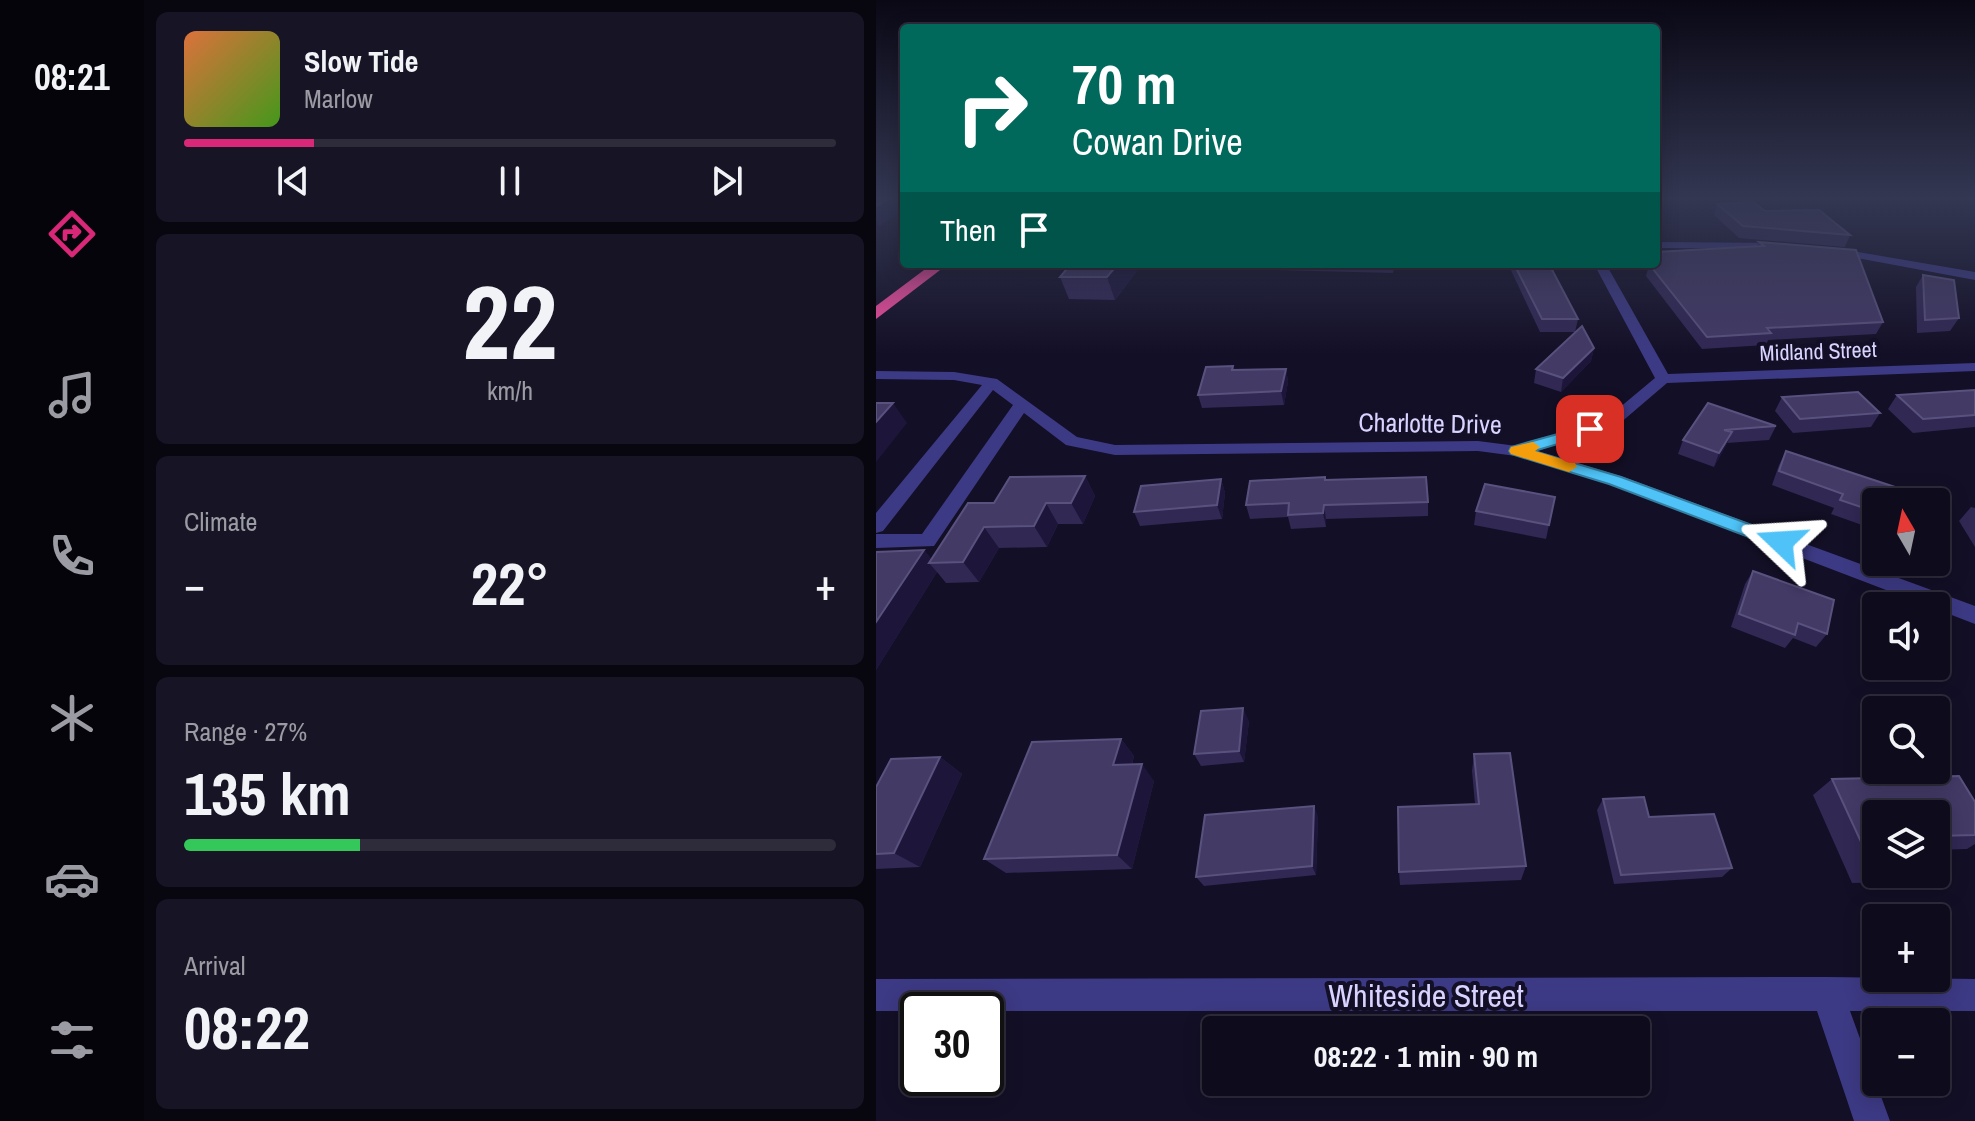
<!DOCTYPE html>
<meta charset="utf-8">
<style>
body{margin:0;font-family:"Archivo Narrow",sans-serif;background:#171425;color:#f1f3f6;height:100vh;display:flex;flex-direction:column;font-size:30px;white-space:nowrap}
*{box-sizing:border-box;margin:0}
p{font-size:26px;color:#9b9ba3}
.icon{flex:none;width:44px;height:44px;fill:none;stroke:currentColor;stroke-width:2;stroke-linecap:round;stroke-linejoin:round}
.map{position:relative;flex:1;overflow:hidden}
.panel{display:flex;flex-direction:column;gap:12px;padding:12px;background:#08060f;width:732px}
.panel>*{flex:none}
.hud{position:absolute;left:24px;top:24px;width:760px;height:244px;border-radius:8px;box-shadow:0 4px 20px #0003,0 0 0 2px #2e2b3b;background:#00695c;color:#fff;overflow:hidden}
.needle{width:52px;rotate:351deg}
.tools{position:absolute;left:986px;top:488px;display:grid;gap:16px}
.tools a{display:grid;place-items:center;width:88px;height:88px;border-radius:8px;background:#0e0b1c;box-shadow:0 4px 20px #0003,0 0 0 2px #2e2b3b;font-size:40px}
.speed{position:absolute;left:24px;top:992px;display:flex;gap:16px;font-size:40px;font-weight:700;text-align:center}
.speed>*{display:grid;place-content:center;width:104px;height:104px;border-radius:50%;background:#0e0b1c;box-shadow:0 4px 20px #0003,0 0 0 2px #2e2b3b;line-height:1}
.speed .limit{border:4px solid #111;border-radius:12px;background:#fff;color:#111}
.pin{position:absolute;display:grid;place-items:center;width:68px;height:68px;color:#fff;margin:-34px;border-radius:16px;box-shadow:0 4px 12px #0006}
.me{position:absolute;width:88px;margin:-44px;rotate:290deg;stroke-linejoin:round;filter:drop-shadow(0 0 6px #0008)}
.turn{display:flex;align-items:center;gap:28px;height:168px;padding:0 40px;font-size:36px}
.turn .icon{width:104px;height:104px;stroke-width:2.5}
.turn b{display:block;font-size:56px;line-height:68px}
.then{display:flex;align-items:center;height:76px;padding:0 40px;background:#0003;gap:16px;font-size:30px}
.big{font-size:60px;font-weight:700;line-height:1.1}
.panel .tile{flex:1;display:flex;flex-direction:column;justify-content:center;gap:12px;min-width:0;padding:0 28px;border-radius:12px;background:#171425}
.panel .dial{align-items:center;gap:0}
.dial b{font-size:104px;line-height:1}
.song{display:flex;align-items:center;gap:24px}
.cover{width:96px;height:96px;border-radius:12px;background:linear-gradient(135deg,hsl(20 70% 55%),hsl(100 70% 35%))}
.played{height:8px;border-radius:4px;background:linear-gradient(90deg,#db2777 20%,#2e2b3b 20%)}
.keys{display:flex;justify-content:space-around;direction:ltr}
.heat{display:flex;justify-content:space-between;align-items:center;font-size:44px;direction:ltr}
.charge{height:12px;border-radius:6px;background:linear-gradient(90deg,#34c759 27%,#2e2b3b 0)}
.trip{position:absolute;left:326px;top:1016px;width:448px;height:80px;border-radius:8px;background:#0e0b1c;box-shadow:0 4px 20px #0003,0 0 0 2px #2e2b3b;font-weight:700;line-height:80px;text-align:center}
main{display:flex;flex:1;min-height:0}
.menu{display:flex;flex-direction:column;width:144px;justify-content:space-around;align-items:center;background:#06040b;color:#9b9ba3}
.menu .icon{width:56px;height:56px}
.menu .on{color:#db2777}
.menu b{font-size:36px;color:#f1f3f6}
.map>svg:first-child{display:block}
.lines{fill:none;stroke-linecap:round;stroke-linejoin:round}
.minor{fill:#3d3a85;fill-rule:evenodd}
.highway{fill:#ff4fa3;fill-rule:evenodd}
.wall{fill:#312854}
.shaded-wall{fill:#1d163a}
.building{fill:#433a66;stroke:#5a527e;stroke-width:2}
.route{fill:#4fc3f7;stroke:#337fa1;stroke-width:2}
.slow{fill:#f59e0b}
.labels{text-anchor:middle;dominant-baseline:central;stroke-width:8;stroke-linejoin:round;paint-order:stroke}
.far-street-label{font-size:22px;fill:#d9d4ff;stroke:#130f26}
.street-label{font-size:26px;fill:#d9d4ff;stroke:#130f26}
.near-street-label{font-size:32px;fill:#d9d4ff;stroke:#130f26}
</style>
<main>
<nav class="menu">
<b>08:21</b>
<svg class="icon on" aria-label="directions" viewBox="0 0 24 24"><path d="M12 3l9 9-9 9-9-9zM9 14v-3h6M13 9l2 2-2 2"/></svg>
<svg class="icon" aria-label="music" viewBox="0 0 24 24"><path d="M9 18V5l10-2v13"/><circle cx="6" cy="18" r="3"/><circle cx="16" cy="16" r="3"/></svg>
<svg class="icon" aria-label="phone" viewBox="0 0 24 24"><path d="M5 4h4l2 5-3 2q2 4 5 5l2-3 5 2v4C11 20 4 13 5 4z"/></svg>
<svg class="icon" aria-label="climate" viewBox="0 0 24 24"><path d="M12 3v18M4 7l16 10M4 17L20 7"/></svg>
<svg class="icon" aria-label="car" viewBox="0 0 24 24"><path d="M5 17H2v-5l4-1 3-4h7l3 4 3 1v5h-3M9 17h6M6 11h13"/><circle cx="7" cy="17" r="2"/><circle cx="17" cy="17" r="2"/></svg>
<svg class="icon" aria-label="filters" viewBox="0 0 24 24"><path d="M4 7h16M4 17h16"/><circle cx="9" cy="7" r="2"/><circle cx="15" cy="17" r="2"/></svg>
</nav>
<section class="panel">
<div class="tile">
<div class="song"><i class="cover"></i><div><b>Slow Tide</b><p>Marlow</p></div></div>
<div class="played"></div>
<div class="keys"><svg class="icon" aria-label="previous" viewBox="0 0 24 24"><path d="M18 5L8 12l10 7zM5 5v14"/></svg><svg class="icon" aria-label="pause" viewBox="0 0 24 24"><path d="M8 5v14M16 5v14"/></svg><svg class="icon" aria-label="next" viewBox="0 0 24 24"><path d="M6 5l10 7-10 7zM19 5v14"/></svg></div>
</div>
<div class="tile dial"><b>22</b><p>km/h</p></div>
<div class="tile"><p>Climate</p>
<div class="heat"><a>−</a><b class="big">22°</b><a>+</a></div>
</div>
<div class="tile"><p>Range · 27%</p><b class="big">135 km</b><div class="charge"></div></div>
<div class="tile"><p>Arrival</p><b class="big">08:22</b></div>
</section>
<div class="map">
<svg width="1099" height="1121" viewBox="0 0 1099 1121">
<rect width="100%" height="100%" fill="#130f26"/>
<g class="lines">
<g class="minor">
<polygon points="780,242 910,243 916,246 910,249 780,248"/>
<polygon points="953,247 1099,272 1099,280 949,252 949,248"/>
<polygon points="718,264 730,264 792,374 1099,363 1099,371 791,383 743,424 661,451 745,476 1099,606 1099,624 1060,609 1060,606 1052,606 733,484 640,456 602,451 239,455 190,445 148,413 58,546 0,548 0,534 46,534 137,405 117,390 7,531 0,533 0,513 106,385 78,380 0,379 0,371 78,372 121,379 201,437 239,445 602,441 641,446 685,434 731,418 779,378"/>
<polygon points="951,977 1099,979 1099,1011 974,1011 1014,1121 978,1121 941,1011 0,1011 0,979"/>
</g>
<polygon class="highway" points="56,264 72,264 0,319 0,306"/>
</g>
<g class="wall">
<polygon points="841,204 889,211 974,235 969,247 863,238 838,215"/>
<polygon points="883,242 1007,322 1000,334 892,340 890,345 826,349 770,276 772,269 768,264 780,264 881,246"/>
<polygon points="146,264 266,264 239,300 193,299 184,277 192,267 147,266"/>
<polygon points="396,264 519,264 517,273 397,270"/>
<polygon points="632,264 673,264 702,319 699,332 718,348 715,361 685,392 658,383 660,369 699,332 664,332"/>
<polygon points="1047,275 1083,318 1074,331 1041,333 1040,287"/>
<polygon points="357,366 358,370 410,369 412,382 408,405 326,408 322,395"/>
<polygon points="1099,390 1099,427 1037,433 1012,409 1021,395"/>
<polygon points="906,397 1004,413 995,427 917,433 899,411"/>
<polygon points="832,403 900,426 893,440 851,443 838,467 802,454 807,440"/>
<polygon points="910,451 1000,502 1000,530 955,514 958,508 896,485 903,465"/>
<polygon points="209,476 219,496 207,524 182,524 171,547 123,548 103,582 70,583 61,572 0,670 0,552 48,550 55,559 118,503"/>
<polygon points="345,479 349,493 346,519 264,526 258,512"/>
<polygon points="450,480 552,502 552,516 450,519 450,527 415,529 412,517 374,519 370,505"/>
<polygon points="679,497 670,539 598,525 600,511"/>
<polygon points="1095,507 1099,508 1099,547 1083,521"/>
<polygon points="877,571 951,634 940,647 917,638 909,648 855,627 869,584"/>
<polygon points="373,721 368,762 325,766 318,754"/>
<polygon points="245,739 258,756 256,765 278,781 256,869 130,873 108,859"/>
<polygon points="598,754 650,866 645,880 524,885 523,872 599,804 596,771"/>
<polygon points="64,757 86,774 44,867 0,869 0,787"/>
<polygon points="956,779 1099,802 1099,844 1091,849 1060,850 1060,814 1000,814 1000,874 1045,874 1031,882 976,883 937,795"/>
<polygon points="727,799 773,817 856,868 846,877 738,884 721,810"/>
<polygon points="442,816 440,875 328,886 320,877"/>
</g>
<g class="shaded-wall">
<polygon points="16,197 28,197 28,211 3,226 0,220 0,206"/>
<polygon points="242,264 266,264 239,300 231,277"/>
<polygon points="718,348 715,361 685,392 687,378"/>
<polygon points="410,369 412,382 408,405 405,391"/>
<polygon points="17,403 31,423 0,462 0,422"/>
<polygon points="856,432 850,446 838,467 843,453"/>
<polygon points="209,476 219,496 207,524 195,503"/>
<polygon points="345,479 349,493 346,519 341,505"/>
<polygon points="170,503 182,524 171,547 158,526"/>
<polygon points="448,505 450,519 450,527 447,513"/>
<polygon points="108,527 123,548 103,582 87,562"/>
<polygon points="48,550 58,562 53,563 61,572 0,670 0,622"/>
<polygon points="367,708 373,721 368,762 363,751"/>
<polygon points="245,739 258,756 251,782 237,765"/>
<polygon points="64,757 86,774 44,867 18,853"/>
<polygon points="266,764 278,781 256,869 241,855"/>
<polygon points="438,806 442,816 440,875 436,866"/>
</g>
<g class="building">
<polygon points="0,197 16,197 0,206"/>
<polygon points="877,202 889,211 943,210 974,235 867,226 841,204"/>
<polygon points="883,242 980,250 1007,322 891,328 895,333 831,337 773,264 780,264 780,252 888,246"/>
<polygon points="195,264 242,264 231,277 184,277"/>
<polygon points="638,264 673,264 702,319 666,319"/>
<polygon points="1047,275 1078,280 1083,318 1049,320"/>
<polygon points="706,326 718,348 687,378 660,369"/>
<polygon points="357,366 356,370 410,369 405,391 322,395 330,367"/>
<polygon points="1099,390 1099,415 1047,419 1021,395"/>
<polygon points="982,392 1004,413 924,419 906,397"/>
<polygon points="0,403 17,403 0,422"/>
<polygon points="832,403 900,426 848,430 856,432 843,453 807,440"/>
<polygon points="910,451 1028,490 1025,502 1000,502 1000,512 964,500 967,494 903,471"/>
<polygon points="209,476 195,503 170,503 158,526 108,527 87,562 53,563 92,503 118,503 134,477"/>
<polygon points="449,477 449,480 550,477 552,502 448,505 447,513 412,515 413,503 370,505 374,481"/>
<polygon points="345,479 341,505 258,512 265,486"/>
<polygon points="609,484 679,497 673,525 600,511"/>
<polygon points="48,550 0,622 0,552"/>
<polygon points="877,571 958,600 951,634 922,623 919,635 863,614"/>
<polygon points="367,708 363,751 318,754 325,711"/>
<polygon points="245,739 237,765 266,764 241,855 108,859 156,742"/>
<polygon points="634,753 650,866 523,872 522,807 603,804 598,754"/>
<polygon points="64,757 18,853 0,854 0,787 15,759"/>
<polygon points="1083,776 1099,802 1099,835 1060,836 1060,814 1000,814 1000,870 998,870 956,779"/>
<polygon points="768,797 773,817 838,814 856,868 745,875 727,799"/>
<polygon points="438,806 436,866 320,877 329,815"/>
</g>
<linearGradient id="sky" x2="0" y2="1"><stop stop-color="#0a0815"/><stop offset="0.56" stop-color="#333752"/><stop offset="1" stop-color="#333752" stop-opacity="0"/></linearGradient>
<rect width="1099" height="354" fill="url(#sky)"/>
<polygon class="route" points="714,425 722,429 719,433 658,451 745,477 911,538 914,542 911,547 899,547 733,484 635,454 633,451 635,447"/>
<polygon class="slow" points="657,442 664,447 659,451 699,463 701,467 693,472 635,454 633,451 635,447"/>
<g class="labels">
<g class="far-street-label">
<text transform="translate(942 351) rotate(-2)">Midland Street</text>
</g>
<g class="street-label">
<text transform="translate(554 423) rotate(1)">Charlotte Drive</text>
</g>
<g class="near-street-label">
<text x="550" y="995">Whiteside Street</text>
</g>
</g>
</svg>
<div class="tools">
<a><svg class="needle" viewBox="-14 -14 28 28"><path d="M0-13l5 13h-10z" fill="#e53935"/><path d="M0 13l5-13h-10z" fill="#9b9ba3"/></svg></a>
<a><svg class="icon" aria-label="sound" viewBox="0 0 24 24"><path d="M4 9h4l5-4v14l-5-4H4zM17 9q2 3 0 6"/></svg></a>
<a><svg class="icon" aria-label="search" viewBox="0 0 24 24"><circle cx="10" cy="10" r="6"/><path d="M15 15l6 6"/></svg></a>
<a><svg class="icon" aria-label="layers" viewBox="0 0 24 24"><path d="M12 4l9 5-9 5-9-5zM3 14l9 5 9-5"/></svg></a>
<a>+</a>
<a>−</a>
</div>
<div class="speed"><div class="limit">30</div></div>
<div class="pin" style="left:714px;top:429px;background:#d93025"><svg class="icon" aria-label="arrive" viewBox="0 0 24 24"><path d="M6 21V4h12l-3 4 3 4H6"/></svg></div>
<svg class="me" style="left:905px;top:542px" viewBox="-20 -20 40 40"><path d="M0-17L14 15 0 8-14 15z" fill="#4fc3f7" stroke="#fff" stroke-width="4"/></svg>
<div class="trip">08:22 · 1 min · 90 m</div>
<div class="hud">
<div class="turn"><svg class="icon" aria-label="right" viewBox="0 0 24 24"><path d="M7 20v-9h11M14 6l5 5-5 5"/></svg><div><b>70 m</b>Cowan Drive</div></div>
<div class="then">Then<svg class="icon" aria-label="arrive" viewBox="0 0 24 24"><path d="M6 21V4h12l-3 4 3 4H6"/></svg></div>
</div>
</div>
</main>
